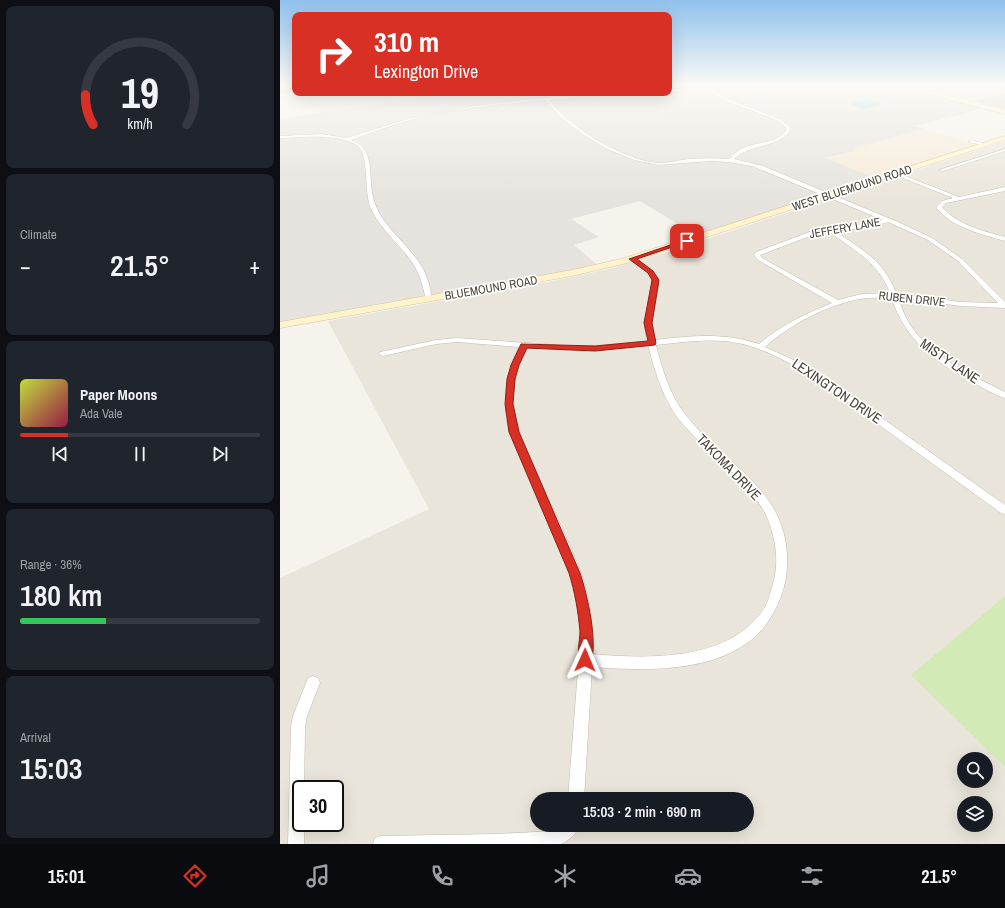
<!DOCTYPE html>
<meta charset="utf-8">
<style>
body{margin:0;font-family:"Archivo Narrow",sans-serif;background:#20242c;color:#f1f3f6;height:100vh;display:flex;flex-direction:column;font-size:15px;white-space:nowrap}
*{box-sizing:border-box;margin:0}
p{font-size:13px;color:#9ea1a6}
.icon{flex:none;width:22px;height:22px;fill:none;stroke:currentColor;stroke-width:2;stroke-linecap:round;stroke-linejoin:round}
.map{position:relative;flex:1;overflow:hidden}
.details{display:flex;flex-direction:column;gap:6px;padding:6px;background:#0d0f14;width:280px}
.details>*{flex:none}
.banner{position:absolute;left:12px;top:12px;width:380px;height:84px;border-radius:8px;box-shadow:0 4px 16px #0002;background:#d93025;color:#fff;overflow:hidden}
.controls{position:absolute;left:677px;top:752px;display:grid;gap:8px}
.controls a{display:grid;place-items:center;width:36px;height:36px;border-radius:50%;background:#171b24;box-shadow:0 4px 16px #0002;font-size:20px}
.speed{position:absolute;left:12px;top:780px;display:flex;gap:8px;font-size:20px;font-weight:700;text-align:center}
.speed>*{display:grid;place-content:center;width:52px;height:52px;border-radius:50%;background:#171b24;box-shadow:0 4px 16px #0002;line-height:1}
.speed .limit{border:2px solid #111;border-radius:6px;background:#fff;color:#111}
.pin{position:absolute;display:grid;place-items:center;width:34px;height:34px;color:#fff;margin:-17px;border-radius:8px;box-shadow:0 2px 6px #0006}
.me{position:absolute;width:44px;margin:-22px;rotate:1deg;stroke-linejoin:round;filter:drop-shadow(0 0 3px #0008)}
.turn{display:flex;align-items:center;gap:14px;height:84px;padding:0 16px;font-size:18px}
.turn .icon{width:52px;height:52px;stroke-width:2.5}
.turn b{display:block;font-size:28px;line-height:34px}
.big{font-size:30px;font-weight:600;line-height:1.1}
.details .tile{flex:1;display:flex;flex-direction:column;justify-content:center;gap:6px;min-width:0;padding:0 14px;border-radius:8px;background:#20242c}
.details .dial{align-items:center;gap:0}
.dial svg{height:104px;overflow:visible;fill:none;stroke:#363941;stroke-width:7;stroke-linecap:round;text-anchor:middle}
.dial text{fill:#f1f3f6;stroke:none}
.song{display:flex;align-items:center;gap:12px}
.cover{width:48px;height:48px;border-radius:6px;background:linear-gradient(135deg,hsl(70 70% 55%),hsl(340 70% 35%))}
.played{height:4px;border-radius:2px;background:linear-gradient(90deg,#d93025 20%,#363941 20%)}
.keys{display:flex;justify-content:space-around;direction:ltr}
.heat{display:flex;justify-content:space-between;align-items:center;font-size:22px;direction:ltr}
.charge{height:6px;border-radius:3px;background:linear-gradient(90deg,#34c759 36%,#363941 0)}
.trip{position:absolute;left:250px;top:792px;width:224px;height:40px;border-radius:20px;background:#171b24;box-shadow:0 4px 16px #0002;font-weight:600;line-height:40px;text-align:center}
.menu{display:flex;height:64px;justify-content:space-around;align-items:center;background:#090b0e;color:#9ea1a6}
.menu .icon{width:28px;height:28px}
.menu .selected{color:#d93025}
.menu b{font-size:18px;color:#f1f3f6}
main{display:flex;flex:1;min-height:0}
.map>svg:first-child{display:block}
.residential{fill:#eae5da;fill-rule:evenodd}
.commercial{fill:#f7ead8}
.industrial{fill:#e6e2dd}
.green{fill:#d2eab5}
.parking{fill:#e5e3e0}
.water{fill:#a9d4f2}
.building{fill:#d8cfc1;stroke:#d3c7b4}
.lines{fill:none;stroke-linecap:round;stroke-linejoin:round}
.street-casing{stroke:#c2bbae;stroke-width:1}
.secondary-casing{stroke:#d6c79b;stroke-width:1}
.highway-casing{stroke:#e0a43c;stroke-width:1}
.street{fill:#fff;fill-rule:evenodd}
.secondary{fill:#fff3cd;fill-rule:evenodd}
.highway{fill:#ffcf6e;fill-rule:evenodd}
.route{fill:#d93025;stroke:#8d1f18}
.labels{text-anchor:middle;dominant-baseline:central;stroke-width:3.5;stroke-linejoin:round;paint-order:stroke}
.far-street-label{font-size:12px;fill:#4b4439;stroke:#fff}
.street-label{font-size:14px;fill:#4b4439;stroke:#fff}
</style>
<main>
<section class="details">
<div class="tile dial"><svg viewBox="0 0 100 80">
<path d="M14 69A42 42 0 1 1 86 69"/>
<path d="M14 69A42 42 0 0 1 8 46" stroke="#d93025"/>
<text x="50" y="56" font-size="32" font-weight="700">19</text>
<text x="50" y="72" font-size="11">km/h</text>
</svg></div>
<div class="tile"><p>Climate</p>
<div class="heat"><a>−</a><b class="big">21.5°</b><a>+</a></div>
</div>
<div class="tile">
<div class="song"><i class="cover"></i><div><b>Paper Moons</b><p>Ada Vale</p></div></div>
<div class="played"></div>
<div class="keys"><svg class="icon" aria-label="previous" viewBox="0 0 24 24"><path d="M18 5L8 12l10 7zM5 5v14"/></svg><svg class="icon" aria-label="pause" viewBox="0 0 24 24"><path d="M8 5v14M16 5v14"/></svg><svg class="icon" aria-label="next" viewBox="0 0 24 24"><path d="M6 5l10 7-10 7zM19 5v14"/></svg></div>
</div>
<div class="tile"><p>Range · 36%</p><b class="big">180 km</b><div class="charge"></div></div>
<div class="tile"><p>Arrival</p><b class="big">15:03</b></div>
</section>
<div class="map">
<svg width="725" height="844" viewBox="0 0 725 844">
<rect width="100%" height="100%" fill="#f6f3ec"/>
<path class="residential" d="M725,141v703h-725v-266l149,-69 -101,-188 235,-42 46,-10 74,-22zM684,759h22v22h-22zM21,789h34v34h-34zM257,799h210v26h-210zM684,803h22v22h-22z"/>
<g class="commercial">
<polygon points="621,85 725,85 725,111"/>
<polygon points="644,129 701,146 597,179 544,159 577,150 573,148"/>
</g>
<polygon class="industrial" points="389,85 613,85 704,108 636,126 644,129 574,148 578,150 545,158 597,179 419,237 360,201 291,219 319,237 294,245 320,267 0,325 0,119 147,97 142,93 389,93"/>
<polygon class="green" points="725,596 725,767 631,675"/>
<polygon class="parking" points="652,85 718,85 725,87 725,92 707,97 683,98 640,88"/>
<polygon class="water" points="586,99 602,103 603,104 585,109 571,105 570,103"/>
<polygon class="building" points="725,94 725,108 698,101"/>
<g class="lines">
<defs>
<g id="street">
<path d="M452,85h19l-39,4 16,10 52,20 11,9c-8,20 -41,15 -57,31l29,7 135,56 34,16 30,21 43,43v6l-45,-2 -62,-9c3,9 6,18 11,26 20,33 62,52 96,69v6c-11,-3 -23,-11 -33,-16 -39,-22 -66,-41 -81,-85 -10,1 -21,0 -31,2 -33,6 -69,25 -95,48l46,21 194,137v9l-4,-1c-43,-31 -87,-63 -130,-94 -40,-29 -80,-62 -128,-75 -29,-7 -58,-2 -87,1 6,23 14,51 29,69 38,50 105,76 102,150 0,23 -9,44 -22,62 -38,48 -118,45 -173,41l-8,132h-16l11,-142 1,-29 -2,-19 -9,-36 -60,-141c-6,-30 -5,-57 10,-85l-62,-5 -21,2 -53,12 -4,-2 1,-2 56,-12 21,-2 126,9 64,-6 -3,-20 8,-32v-10l-5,-8 -16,-11 -1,-1 3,-2 18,12 7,10v10l-6,32 2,19c37,-4 69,-8 105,4 24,-20 44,-29 73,-41l-74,-43 -4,-5 2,-3 59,-22 56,-7 12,-3 -131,-54 -24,-4 -17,-1 -53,4 -24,-5 -27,-11 -25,-15 -21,-16 -15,-18c-42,4 -84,8 -125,17 -24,6 -47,15 -70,23 20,7 19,25 20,43 2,40 32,53 51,84 6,10 8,21 10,32l-3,2 -3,-2c-3,-11 -5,-22 -11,-32 -12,-21 -34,-36 -44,-58 -7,-15 -2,-54 -13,-63 -17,-13 -57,-9 -78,-8v-2l41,-2 25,4 65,-20 63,-12 78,-9 81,-4 -84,7c21,27 75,61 110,63 10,0 20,-3 31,-4 13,-1 26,-1 39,0 6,-6 11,-10 19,-13 13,-4 33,-4 39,-18l-9,-7 -52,-20 -19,-12 -38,3v-2zM608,222l40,18 30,21 40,42 -38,-1 -64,-9c-12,-33 -34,-43 -61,-62l37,-4zM549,231c25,20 49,30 61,62l-28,1 -24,6 -76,-42 -2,-3 58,-22zM368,345c7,27 16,57 34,78 24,29 59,50 79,83 14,23 20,55 11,81 -2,7 -4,15 -7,20 -34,55 -117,52 -173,47 1,-27 -1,-54 -11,-81 -12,-32 -28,-63 -42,-95 -21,-46 -39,-80 -12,-130l56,3z"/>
<polygon points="691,140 707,144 707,145 705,146 689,142"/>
<polygon points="725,149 725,151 663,171 659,170"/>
<path d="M615,172l64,25 46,-10v4l-59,12 -4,4c16,18 41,24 63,30v4c-24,-7 -53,-13 -69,-34l6,-6 11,-3 -60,-24v-1z"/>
<polygon points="33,676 38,678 40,683 27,716 25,727 24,789 21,789 21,823 24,823 24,844 8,844 11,727 13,716 28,678"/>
<path d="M281,825h19c-4,9 -10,15 -19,19h-188l2,-6 6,-2 115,-2 58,-3z"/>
</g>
<g id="secondary">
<polygon points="616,85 625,85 725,110 725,114"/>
<polygon points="725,136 725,140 347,263 292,276 0,328 0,322 292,270 341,259"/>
</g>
<polygon id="highway" points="15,87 15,91 0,92 0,88"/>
</defs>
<use href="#street" class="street-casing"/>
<use href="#secondary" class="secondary-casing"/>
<use href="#highway" class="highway-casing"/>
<use href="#street" class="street"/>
<use href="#secondary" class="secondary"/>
<use href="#highway" class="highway"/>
</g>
<linearGradient id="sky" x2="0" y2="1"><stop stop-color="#8fc1ec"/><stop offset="0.42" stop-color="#fbfaf6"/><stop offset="1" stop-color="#fbfaf6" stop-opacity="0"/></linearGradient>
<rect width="725" height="203" fill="url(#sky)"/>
<path class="route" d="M405,240l5,1 -53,18 16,12 6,9 -7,43 4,20 -1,2 -60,6 -68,-3 -8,17 -4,14 -2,25 6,28 61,141c7,20 19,72 10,92l-5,2 -4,-2c-5,-11 -1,-23 -1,-34 -2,-20 -5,-39 -11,-58l-60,-141 -4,-28 2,-25 4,-14 10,-21 74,2 53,-5 -4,-18 8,-43 -4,-7 -19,-14z"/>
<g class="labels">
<g class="far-street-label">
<text transform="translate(572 188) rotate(-18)">WEST BLUEMOUND ROAD</text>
<text transform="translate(565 228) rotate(-10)">JEFFERY LANE</text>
<text transform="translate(211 288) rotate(-10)">BLUEMOUND ROAD</text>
<text transform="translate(632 299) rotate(6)">RUBEN DRIVE</text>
</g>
<g class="street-label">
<text transform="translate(670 361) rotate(34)">MISTY LANE</text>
<text transform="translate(557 391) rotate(34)">LEXINGTON DRIVE</text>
<text transform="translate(449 467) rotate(46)">TAKOMA DRIVE</text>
</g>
</g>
</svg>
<div class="controls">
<a><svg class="icon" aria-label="search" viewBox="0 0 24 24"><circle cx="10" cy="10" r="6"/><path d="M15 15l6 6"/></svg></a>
<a><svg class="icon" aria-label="layers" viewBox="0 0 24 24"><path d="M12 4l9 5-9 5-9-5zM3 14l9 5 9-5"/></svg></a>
</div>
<div class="speed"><div class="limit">30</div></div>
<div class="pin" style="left:407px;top:241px;background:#d93025"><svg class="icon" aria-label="arrive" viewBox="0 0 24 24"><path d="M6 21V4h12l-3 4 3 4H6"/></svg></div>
<svg class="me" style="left:305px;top:660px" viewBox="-20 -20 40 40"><path d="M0-17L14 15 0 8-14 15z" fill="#d93025" stroke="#fff" stroke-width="4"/></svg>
<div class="trip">15:03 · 2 min · 690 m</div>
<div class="banner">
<div class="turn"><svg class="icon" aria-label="right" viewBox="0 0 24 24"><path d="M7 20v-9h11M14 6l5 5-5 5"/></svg><div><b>310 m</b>Lexington Drive</div></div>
</div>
</div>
</main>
<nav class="menu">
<b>15:01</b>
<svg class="icon selected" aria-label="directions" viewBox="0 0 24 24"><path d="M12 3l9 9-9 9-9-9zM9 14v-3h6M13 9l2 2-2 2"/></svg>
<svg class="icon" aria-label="music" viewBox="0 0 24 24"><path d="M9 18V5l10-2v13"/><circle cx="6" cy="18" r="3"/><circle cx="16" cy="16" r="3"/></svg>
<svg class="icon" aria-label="phone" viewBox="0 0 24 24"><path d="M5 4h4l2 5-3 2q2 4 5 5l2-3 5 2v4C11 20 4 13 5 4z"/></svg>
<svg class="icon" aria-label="climate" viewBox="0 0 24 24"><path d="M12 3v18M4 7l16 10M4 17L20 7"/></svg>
<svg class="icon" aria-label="car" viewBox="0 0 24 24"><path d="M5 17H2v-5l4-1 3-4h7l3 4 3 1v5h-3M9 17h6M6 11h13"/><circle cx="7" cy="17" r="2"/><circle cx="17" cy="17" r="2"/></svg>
<svg class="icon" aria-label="filters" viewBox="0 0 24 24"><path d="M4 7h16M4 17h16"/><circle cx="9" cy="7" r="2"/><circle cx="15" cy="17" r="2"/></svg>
<b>21.5°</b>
</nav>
